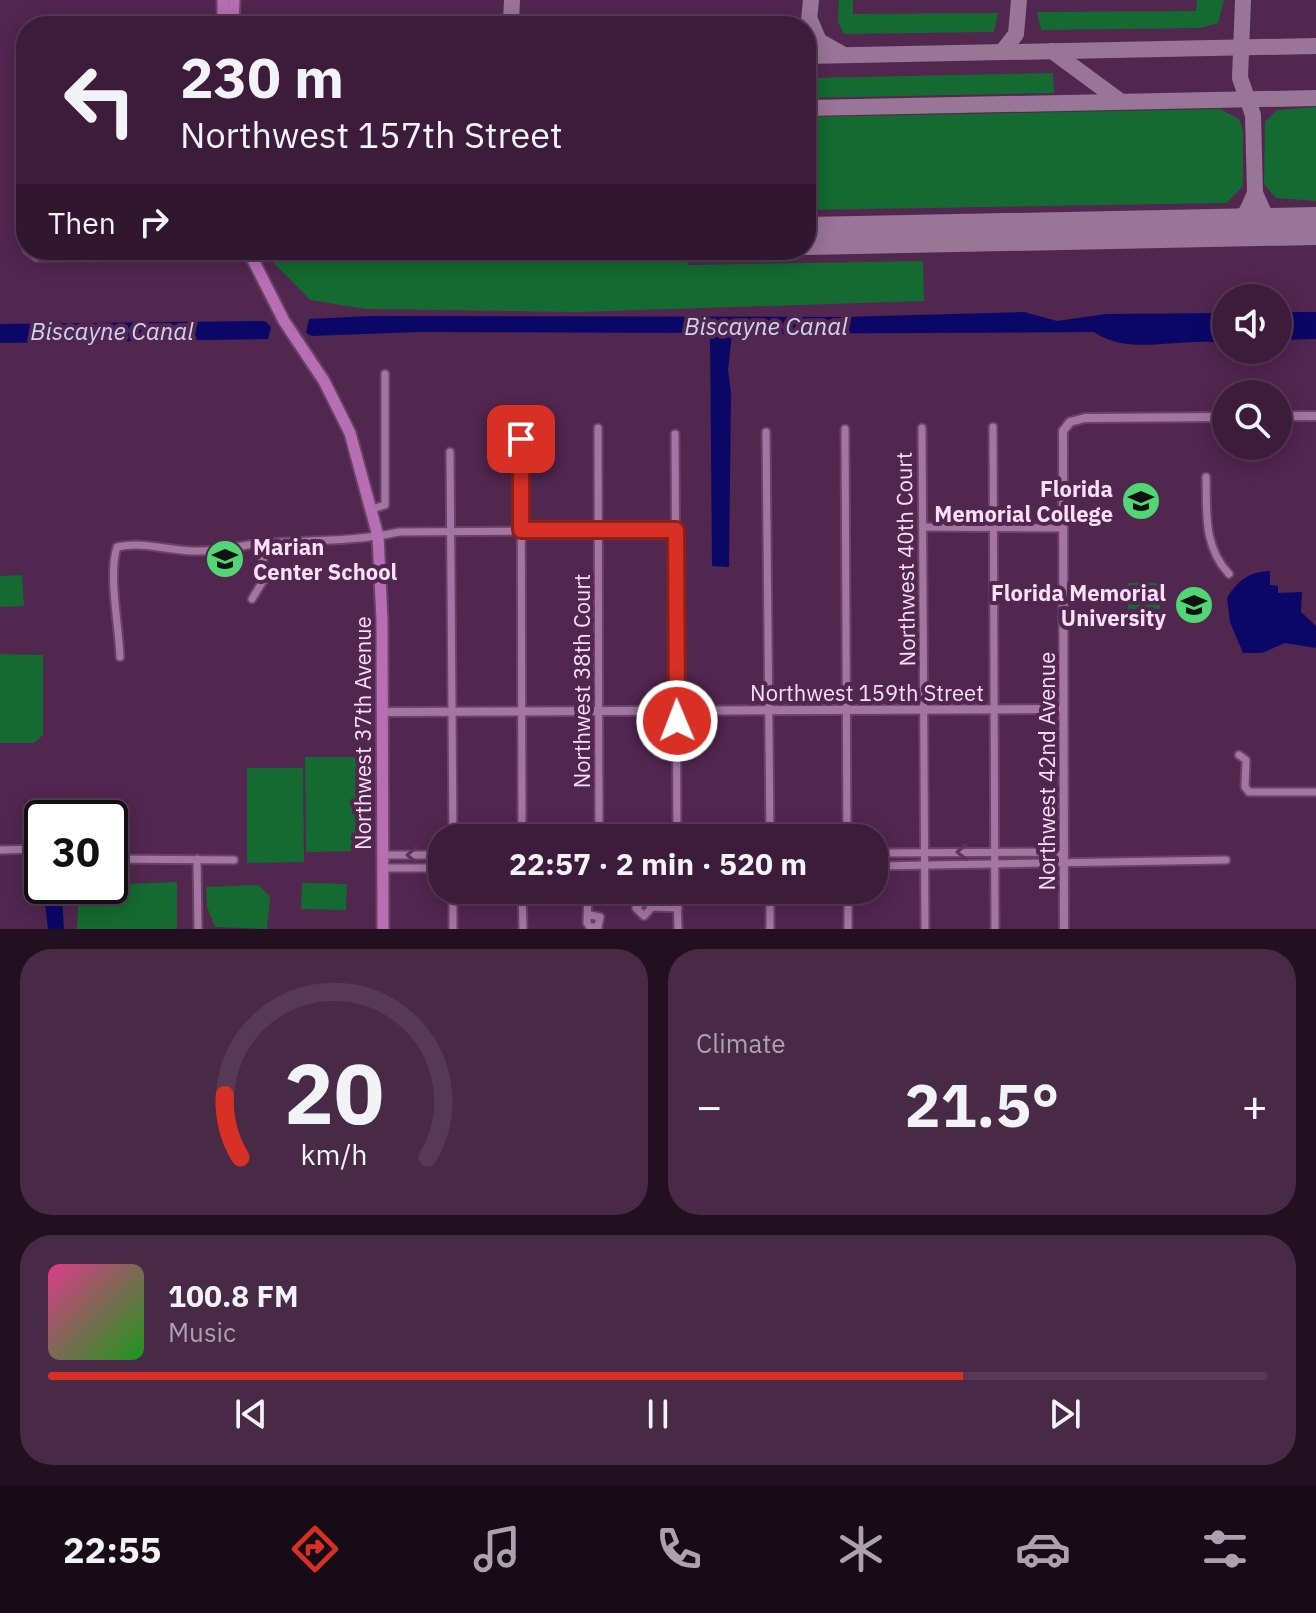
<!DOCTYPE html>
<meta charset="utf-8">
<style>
body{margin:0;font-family:"IBM Plex Sans",sans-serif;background:#482946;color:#f1f3f6;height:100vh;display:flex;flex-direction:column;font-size:30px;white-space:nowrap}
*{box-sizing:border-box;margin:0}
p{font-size:26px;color:#ada1af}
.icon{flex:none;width:44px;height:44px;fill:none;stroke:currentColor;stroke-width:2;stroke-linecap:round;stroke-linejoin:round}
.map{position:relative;height:929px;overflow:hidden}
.drawer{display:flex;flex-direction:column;gap:20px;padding:20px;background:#220f20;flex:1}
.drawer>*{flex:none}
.hud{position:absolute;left:16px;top:16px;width:800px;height:244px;border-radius:32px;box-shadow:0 4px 20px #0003,0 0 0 2px #563a55;background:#3d1c3b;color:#f1f3f6;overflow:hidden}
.tools{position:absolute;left:1212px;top:284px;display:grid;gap:16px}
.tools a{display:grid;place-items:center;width:80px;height:80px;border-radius:50%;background:#3d1c3b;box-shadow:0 4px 20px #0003,0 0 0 2px #563a55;font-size:40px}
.speed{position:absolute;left:24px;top:800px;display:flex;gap:16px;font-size:40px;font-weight:700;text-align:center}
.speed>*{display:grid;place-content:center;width:104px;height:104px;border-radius:50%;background:#3d1c3b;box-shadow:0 4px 20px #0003,0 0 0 2px #563a55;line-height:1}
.speed .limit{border:4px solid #111;border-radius:12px;background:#fff;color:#111}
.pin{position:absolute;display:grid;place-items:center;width:68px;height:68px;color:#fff;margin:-34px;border-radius:16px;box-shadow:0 4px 12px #0006}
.me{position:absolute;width:88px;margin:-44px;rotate:359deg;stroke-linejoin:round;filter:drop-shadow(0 0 6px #0008)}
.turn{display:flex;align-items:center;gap:28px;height:168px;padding:0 32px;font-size:36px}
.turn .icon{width:104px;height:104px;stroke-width:2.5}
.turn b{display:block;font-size:56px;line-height:68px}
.then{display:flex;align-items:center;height:76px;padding:0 32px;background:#0003;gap:16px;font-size:30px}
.big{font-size:60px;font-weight:700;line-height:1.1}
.drawer .tile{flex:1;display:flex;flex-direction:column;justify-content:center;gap:12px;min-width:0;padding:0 28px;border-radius:32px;background:#482946}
.drawer .dial{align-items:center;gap:0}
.dial svg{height:208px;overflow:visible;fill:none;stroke:#563a55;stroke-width:7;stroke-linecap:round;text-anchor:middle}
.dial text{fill:#f1f3f6;stroke:none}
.song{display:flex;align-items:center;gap:24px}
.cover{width:96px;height:96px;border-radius:12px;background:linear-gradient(135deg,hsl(330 70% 55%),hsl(120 70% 35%))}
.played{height:8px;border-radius:4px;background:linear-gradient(90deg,#d93025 75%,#563a55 75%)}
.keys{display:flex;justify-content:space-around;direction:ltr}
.heat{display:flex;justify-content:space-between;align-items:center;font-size:44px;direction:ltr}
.drawer .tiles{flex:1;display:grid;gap:20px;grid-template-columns:1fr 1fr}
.tile:last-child{grid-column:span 2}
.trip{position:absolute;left:428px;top:824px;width:460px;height:80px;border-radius:32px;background:#3d1c3b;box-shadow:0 4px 20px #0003,0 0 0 2px #563a55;font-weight:700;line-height:80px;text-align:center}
.tab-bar{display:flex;height:128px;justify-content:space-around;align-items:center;background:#180b18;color:#ada1af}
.tab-bar .icon{width:56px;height:56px}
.tab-bar .active{color:#d93025}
.tab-bar b{font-size:36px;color:#f1f3f6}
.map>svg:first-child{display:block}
.green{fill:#146a30}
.water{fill:#0b0767}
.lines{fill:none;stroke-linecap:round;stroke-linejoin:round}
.taxiway{stroke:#997597;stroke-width:16}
.runway{stroke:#997597;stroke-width:38}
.minor-casing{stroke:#684366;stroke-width:11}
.tertiary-casing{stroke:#684366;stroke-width:12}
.primary-casing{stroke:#684366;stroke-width:15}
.minor{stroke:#a575a2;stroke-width:7}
.tertiary{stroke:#a575a2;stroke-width:8}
.primary{stroke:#b76eb3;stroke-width:11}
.oneway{stroke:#5e325b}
.route-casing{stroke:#8d1f18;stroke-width:20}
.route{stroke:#d93025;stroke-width:14}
.labels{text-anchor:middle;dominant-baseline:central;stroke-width:8;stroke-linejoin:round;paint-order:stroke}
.poi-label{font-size:22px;font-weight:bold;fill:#f8def6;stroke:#51264f;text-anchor:end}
.street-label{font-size:22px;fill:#f8def6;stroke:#51264f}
.water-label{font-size:24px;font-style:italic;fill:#cbd5ee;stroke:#51264f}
</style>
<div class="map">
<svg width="1316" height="929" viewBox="0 0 1316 929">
<rect width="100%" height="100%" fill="#51264f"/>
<g class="green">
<polygon points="839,0 853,0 853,14 998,13 994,32 844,34 838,22"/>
<polygon points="1197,0 1224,0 1218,23 1201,28 1041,30 1037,12 1196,11"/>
<polygon points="1053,73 1054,93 806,98 806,78"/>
<polygon points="1316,107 1316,201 1276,198 1264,184 1265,122 1277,110"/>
<polygon points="1220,109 1239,119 1243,131 1243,186 1227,203 806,210 806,117"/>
<polygon points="269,250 687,250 688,265 923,261 924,301 578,312 365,309 310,300 275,264"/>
<polygon points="22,575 24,606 0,607 0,576"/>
<rect x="1128" y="583" width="32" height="26"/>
<polygon points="0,654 43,655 43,735 34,743 0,743"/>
<polygon points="305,757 362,757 363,851 306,852"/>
<polygon points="247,768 303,768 304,862 247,863"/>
<polygon points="177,882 177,929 77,929 79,886"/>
<polygon points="302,883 347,884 346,910 301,909"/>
<polygon points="259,885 270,897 267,929 215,927 207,907 206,887"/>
</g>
<g class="water">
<path d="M1024,312l33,9 49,-7 120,-1v31c-42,-9 -95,14 -132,-12l-362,2 -4,36 3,23 -2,174 -17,-1 -2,-233 -293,-1 -105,4 -6,-3 3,-14 62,-3 471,1z"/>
<polygon points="1278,312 1316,312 1316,339 1278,340"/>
<polygon points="265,321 271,327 268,339 0,343 0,324"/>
<path d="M1270,571v14l8,1v7l24,-1 -1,20 15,14v22l-31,-5 -23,10h-19l-13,-31 -3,-24c11,-18 22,-26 43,-27z"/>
<polygon points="62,898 64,929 48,929 45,904 50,899"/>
</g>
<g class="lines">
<g class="taxiway">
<polyline points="511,20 512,0"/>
<polyline points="810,20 819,41 842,54"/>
<polyline points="808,30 811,0"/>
<polyline points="1052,51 1120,101"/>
<polyline points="1002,52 1016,34 1019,0"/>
<polyline points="806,56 1316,46"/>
<polyline points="806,108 1316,98"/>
<polyline points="1255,193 1264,213 1285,227"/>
<polyline points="1222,228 1246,213 1255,193 1253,115 1240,78 1243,0"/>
</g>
<polyline class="runway" points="806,236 1316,226"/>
<defs>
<g id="minor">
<polyline points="26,112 26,246"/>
<polyline points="27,250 36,257 199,256"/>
<polyline points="993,427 995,929"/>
<polyline points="598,428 599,838"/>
<polyline points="922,428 925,929"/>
<polyline points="845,429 847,838"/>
<polyline points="766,432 770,838"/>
<polyline points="675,434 677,838"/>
<polyline points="521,439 522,838"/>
<polyline points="450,452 453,838"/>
<path d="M1206,477c1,36 -3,69 23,97"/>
<polyline points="372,509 385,505 385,374"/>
<polyline points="923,527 1063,528"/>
<polyline points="252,599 263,581 263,543"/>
<path d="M120,657c-1,-31 -12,-83 -3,-110 28,-6 51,4 79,4 23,1 45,-6 67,-8 46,-3 91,-1 136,-11l277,-2"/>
<polyline points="1239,755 1246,760 1245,787 1249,792 1316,792"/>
<polyline points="0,850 42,849"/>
<polyline points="874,853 1056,852 1064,861"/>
<polyline points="383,855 442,855"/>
<polyline points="110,859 234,860"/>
<polyline points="197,859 198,929"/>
<polyline points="874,866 1226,860"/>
<polyline points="383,868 442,868"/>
<polyline points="522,890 523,929"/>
<polyline points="588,890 587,923 590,927 598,927 600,917 590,915"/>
<polyline points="677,890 678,929"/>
<polyline points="770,890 770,929"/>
<polyline points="848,890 848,929"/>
<polyline points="652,907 644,916 636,908 644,899 652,907 678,908"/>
<polyline points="453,929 453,890"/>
</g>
<g id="tertiary">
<polyline points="1278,416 1316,416"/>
<polyline points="382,712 1063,709"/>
<polyline points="1064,929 1063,431 1070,422 1085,418 1226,417"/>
</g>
<g id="primary">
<polyline points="223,26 223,0"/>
<polyline points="233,26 234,0"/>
<polyline points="248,250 284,321 324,381 350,433 378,536 382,620 383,929"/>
</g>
</defs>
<use href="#minor" class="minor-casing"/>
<use href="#tertiary" class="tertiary-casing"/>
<use href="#primary" class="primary-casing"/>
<use href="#minor" class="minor"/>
<use href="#tertiary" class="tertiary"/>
<use href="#primary" class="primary"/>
</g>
<defs><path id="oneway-chevron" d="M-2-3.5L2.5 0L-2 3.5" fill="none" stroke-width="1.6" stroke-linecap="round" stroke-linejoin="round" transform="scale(2)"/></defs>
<g class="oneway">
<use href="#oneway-chevron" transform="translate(962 852) rotate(180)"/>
<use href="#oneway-chevron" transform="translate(412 855) rotate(180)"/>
</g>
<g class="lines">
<defs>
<polyline id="route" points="521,439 521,530 676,530 677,721"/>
</defs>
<use href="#route" class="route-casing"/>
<use href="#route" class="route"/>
</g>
<defs>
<symbol id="school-disc" viewBox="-11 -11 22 22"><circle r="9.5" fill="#51d674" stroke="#51264f"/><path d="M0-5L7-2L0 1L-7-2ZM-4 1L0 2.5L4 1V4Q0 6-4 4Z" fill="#111"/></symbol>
<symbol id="university-disc" viewBox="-11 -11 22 22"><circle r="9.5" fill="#51d674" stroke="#51264f"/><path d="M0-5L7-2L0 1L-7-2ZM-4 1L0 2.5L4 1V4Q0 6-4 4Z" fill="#111"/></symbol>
</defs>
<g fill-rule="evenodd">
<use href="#school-disc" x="1119" y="479" width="44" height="44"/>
<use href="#school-disc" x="203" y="537" width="44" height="44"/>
<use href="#university-disc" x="1172" y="583" width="44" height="44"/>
</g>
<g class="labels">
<g class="poi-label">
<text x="1113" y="488">Florida<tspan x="1113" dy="25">Memorial College</tspan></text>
<text x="253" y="546" text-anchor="start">Marian<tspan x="253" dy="25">Center School</tspan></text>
<text x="1166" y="592">Florida Memorial<tspan x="1166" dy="25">University</tspan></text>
</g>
<g class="street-label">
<text transform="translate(905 559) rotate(-91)">Northwest 40th Court</text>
<text transform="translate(581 681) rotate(-90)">Northwest 38th Court</text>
<text x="867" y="692">Northwest 159th Street</text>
<text transform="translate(362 733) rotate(-90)">Northwest 37th Avenue</text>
<text transform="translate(1046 771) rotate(-90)">Northwest 42nd Avenue</text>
</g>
<g class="water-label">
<text x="766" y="326">Biscayne Canal</text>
<text x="112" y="331">Biscayne Canal</text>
</g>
</g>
</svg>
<div class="tools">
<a><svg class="icon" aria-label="sound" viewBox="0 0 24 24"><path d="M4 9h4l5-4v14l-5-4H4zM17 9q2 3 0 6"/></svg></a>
<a><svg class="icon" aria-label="search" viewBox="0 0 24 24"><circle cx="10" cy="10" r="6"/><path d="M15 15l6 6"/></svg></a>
</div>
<div class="speed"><div class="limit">30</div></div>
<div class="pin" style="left:521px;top:439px;background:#d93025"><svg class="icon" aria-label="arrive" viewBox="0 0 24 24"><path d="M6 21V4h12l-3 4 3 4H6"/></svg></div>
<svg class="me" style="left:677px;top:721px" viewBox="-20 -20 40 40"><circle r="17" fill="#d93025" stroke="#fff" stroke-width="3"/><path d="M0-11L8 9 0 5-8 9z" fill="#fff"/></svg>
<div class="trip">22:57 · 2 min · 520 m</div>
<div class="hud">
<div class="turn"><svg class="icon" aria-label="left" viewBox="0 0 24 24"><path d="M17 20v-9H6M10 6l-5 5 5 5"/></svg><div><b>230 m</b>Northwest 157th Street</div></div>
<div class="then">Then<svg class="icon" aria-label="right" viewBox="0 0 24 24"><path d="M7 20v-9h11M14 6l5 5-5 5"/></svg></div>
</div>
</div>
<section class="drawer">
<div class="tiles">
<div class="tile dial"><svg viewBox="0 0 100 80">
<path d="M14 69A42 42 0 1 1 86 69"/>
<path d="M14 69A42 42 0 0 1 8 45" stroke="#d93025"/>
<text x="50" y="56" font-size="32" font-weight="700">20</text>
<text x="50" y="72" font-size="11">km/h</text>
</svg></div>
<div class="tile"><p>Climate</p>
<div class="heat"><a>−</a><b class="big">21.5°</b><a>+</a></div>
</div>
<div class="tile">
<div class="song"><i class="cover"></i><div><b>100.8 FM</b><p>Music</p></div></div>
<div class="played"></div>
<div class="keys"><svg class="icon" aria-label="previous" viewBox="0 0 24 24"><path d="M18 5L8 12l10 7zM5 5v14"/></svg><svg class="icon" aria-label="pause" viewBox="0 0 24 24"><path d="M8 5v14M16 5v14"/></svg><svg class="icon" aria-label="next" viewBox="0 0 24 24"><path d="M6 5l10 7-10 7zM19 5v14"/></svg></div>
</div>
</div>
</section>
<nav class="tab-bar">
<b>22:55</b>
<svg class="icon active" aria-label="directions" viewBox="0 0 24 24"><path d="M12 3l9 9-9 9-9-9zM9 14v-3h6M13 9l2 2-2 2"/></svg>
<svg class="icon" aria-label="music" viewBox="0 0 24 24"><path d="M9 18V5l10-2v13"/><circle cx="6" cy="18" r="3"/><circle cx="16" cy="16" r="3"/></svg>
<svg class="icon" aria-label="phone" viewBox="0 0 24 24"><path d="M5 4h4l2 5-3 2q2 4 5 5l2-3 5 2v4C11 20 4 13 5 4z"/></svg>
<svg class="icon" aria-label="climate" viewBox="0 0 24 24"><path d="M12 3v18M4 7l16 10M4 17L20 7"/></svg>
<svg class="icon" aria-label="car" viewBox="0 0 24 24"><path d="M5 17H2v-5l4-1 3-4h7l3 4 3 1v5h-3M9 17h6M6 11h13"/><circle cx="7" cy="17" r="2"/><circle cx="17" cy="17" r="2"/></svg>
<svg class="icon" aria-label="filters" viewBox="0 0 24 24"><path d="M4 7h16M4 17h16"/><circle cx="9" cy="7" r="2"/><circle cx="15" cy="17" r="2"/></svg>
</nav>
